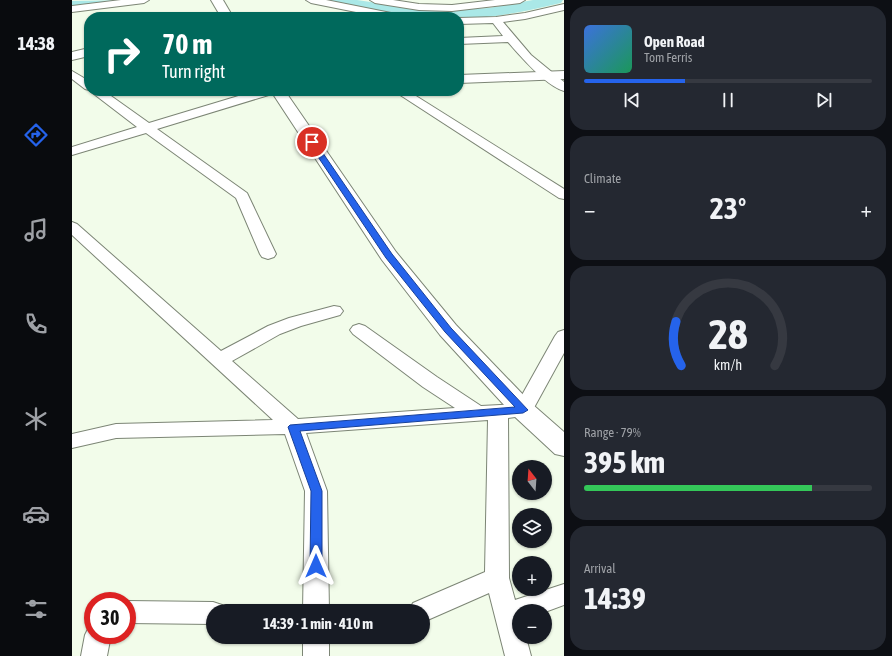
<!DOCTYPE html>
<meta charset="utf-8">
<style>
body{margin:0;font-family:"Asap Condensed",sans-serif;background:#242831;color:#f1f3f6;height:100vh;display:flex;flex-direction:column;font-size:15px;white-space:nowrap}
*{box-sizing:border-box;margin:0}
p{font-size:13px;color:#9ea1a6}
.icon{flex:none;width:22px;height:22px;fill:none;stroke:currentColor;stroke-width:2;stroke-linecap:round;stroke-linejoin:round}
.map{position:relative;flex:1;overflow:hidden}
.panel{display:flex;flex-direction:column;gap:6px;padding:6px;background:#0d0f14;width:328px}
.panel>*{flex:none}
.guide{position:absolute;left:12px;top:12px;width:380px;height:84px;border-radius:16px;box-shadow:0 1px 3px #0004;background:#00695c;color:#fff;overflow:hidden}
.needle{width:26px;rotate:343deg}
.buttons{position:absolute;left:440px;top:460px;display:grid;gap:8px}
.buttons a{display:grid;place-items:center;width:40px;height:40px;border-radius:50%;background:#171b24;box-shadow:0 1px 3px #0004;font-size:20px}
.speed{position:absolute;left:12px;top:592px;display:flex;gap:8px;font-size:20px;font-weight:700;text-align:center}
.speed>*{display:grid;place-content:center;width:52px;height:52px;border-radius:50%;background:#171b24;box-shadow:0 1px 3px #0004;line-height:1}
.speed .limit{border:6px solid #d22;background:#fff;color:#111}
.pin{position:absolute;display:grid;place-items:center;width:34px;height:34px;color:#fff;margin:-17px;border:2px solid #fff;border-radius:50%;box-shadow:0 1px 4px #0007}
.me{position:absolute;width:44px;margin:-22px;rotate:0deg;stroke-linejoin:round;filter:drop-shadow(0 0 3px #0008)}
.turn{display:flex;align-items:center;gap:14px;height:84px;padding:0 12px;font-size:18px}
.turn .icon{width:52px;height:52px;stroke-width:2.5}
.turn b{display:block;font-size:28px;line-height:34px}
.big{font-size:30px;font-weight:700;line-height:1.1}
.panel .card{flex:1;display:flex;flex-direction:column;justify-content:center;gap:6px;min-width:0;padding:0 14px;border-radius:16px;background:#242831}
.panel .dial{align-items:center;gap:0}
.dial svg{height:104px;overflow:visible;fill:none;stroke:#363941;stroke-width:7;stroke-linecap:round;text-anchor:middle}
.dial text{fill:#f1f3f6;stroke:none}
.song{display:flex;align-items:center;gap:12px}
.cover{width:48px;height:48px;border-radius:6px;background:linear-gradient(135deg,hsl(220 70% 55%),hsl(150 70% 35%))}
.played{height:4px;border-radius:2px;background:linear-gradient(90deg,#2563eb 35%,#363941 35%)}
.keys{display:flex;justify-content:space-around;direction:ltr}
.heat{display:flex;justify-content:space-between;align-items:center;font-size:22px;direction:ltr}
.charge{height:6px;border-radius:3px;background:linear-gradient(90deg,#34c759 79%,#363941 0)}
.trip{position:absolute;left:134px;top:604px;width:224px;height:40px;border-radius:20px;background:#171b24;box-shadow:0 1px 3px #0004;font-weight:700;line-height:40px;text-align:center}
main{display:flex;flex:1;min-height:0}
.tab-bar{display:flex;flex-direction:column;width:72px;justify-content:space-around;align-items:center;background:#090b0e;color:#9ea1a6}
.tab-bar .icon{width:28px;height:28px}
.tab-bar .active{color:#2563eb}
.tab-bar b{font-size:18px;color:#f1f3f6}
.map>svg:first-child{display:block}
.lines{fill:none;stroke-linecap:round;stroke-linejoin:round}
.river{fill:#aae8e7;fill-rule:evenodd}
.street-casing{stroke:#7c8575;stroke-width:2}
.secondary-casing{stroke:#7c8575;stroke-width:2}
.street{fill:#fff;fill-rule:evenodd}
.secondary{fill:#fff;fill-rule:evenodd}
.route{fill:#2563eb;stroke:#184099}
</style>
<main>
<nav class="tab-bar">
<b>14:38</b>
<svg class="icon active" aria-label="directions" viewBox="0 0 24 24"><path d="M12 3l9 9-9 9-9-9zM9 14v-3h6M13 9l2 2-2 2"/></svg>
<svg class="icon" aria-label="music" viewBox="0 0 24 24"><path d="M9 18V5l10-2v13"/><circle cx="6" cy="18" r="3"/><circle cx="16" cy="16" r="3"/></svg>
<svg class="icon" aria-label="phone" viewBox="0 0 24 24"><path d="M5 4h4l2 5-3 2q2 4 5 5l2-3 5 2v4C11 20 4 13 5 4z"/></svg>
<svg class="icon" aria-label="climate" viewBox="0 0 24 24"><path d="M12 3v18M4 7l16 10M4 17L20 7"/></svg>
<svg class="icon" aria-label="car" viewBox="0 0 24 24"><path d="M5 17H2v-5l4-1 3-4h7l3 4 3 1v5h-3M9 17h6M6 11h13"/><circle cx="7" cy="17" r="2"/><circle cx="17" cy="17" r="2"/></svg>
<svg class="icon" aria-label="filters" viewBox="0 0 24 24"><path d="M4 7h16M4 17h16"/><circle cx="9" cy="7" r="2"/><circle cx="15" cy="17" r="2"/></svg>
</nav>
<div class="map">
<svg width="492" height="656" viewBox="0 0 492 656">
<rect width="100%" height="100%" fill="#f2fcea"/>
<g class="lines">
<g class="river">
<polygon points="57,0 55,3 50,4 0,9 0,1"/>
<path d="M255,0h30l54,8 39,2 39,-2 44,-8h30l-2,3c-33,8 -68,15 -102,16v-2h-48l-77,-13 -5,-1z"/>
</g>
<defs>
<g id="street">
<polygon points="49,0 77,0 72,3 0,12 0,6"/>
<polygon points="234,0 254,0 324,14 329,17 309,17 239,3"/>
<polygon points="298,0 321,0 347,4 380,5 423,0 453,0 448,3 380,11 347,10 303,3"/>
<path d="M492,4v6l-39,9 -22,3 28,33 33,27v9c-18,-5 -44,-35 -56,-49l-49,2v-6l44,-2 -10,-13 -34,1v-6l37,-1 29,-4z"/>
<polygon points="0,71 17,81 17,90 13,89 0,79"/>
<polygon points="18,91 32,91 77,123 183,91 202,91 200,94 85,129 175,193 204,254 202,257 196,259 190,257 188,254 164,198 74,133 0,155 0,147 65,127"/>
<polygon points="322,91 336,91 492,189 492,199 487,198"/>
<polygon points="0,222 5,224 149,351 196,326 217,318 262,306 268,307 271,311 268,315 229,326 208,334 160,361 226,419 383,408 351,387 281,334 278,330 281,326 287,324 293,326 365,377 409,406 445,404 483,336 486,332 492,330 492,353 458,415 436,418 437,578 443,600 492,584 492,605 473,612 447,611 447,637 454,637 459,656 433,656 417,593 351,622 351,611 337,611 341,603 413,572 416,420 234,433 255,491 257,611 231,611 233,491 213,434 44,438 0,448 0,434 44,424 201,420 0,235"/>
<polygon points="55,601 141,602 150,605 153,611 141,611 141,624 55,623"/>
<polygon points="21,625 21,635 39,635 35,656 9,656 13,635 17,627"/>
<rect x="231" y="637" width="26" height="19"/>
</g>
<g id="secondary">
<polygon points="139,0 151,0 161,17 149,17"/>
<polygon points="17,48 17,56 0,60 0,52"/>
<polygon points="492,71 492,79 387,83 387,75"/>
<polygon points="199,91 213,91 324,252 384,325 460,404 492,432 492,456 483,454 442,416 368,335 310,260"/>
</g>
</defs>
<use href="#street" class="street-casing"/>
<use href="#secondary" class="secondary-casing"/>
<use href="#street" class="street"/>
<use href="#secondary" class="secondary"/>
</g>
<polygon class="route" points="237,140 242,140 320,254 379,328 456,410 451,413 228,431 250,491 250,566 249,570 244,571 240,570 238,566 239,491 216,427 218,425 443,407 373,332 314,258 236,142"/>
</svg>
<div class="buttons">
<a><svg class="needle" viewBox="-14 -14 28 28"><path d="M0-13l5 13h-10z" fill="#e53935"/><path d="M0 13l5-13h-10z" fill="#9ea1a6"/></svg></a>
<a><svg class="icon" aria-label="layers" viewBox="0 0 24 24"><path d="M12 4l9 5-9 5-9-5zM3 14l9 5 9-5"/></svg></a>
<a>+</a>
<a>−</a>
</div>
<div class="speed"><div class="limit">30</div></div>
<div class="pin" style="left:240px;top:142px;background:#d93025"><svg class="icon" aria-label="arrive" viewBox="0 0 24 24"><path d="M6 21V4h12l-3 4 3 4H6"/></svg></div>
<svg class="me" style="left:244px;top:566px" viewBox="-20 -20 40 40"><path d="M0-17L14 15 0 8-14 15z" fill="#2563eb" stroke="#fff" stroke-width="4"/></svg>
<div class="trip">14:39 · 1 min · 410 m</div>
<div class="guide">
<div class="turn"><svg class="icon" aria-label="right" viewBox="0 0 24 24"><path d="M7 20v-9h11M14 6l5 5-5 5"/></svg><div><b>70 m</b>Turn right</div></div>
</div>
</div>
<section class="panel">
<div class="card">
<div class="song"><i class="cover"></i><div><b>Open Road</b><p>Tom Ferris</p></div></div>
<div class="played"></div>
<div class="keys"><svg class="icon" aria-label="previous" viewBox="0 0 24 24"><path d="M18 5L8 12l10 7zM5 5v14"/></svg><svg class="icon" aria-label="pause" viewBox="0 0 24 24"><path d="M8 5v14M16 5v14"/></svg><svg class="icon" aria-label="next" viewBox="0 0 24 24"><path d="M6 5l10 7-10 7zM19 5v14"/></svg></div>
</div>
<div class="card"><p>Climate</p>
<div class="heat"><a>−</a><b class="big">23°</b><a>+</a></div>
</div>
<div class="card dial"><svg viewBox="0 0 100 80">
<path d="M14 69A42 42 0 1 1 86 69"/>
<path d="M14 69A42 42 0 0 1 10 35" stroke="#2563eb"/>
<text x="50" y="56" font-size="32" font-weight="700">28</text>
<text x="50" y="72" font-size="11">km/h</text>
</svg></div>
<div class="card"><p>Range · 79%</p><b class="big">395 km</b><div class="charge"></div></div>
<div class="card"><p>Arrival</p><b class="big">14:39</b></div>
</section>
</main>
